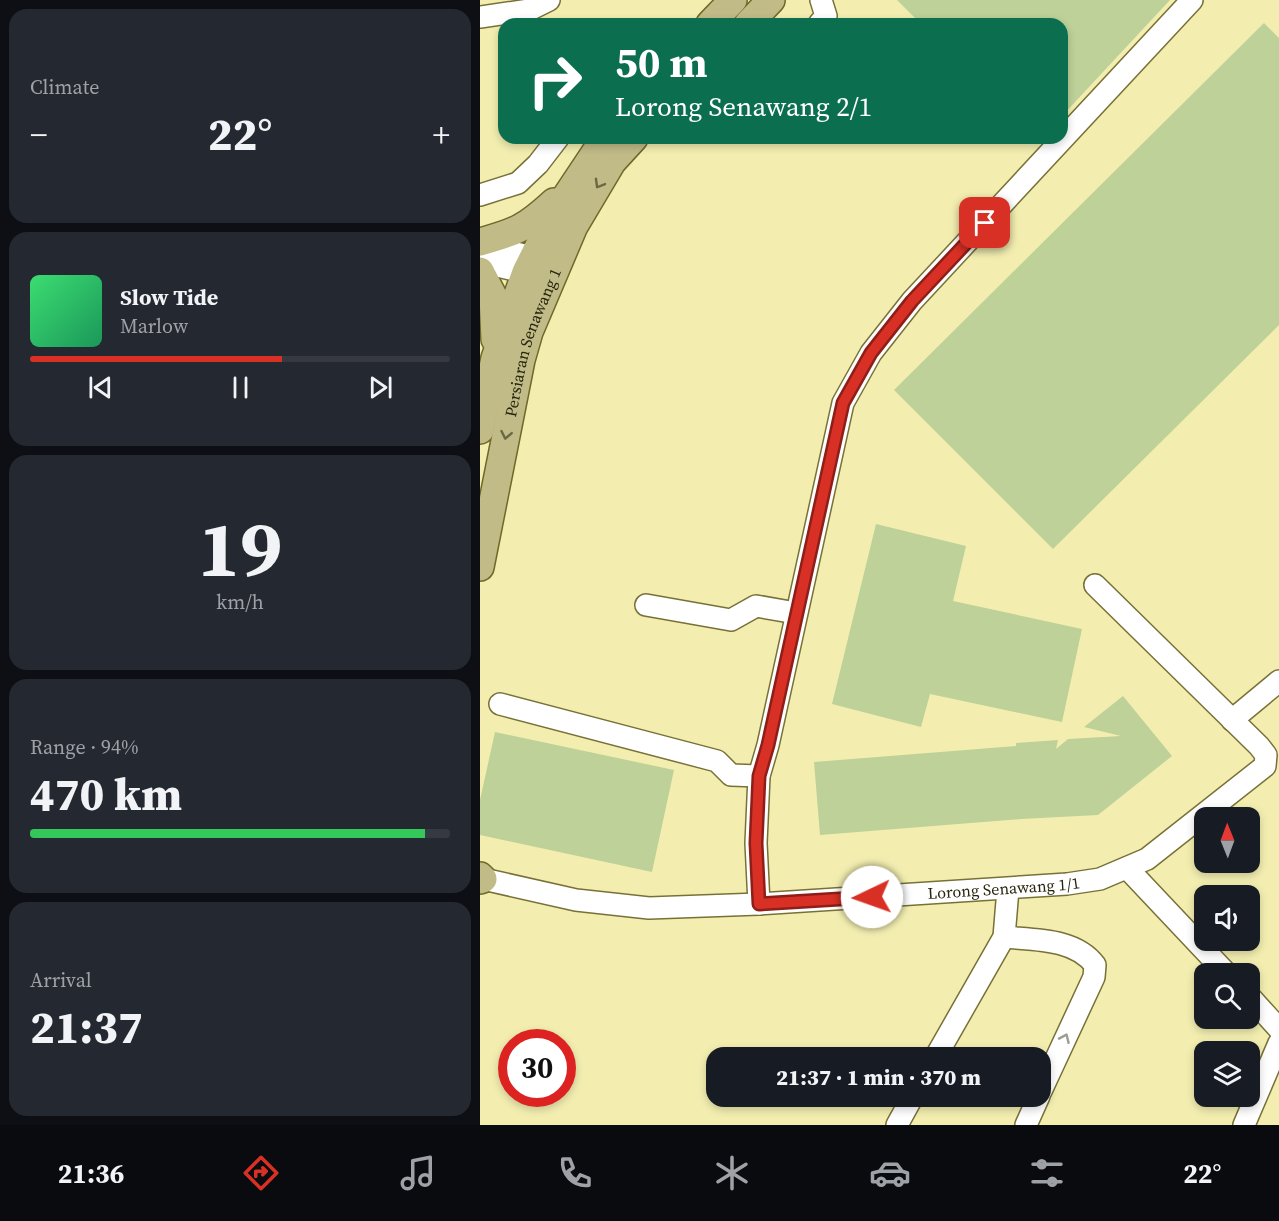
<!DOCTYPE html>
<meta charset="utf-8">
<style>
body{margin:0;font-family:"Source Serif 4",serif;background:#242831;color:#f1f3f6;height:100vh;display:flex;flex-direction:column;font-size:22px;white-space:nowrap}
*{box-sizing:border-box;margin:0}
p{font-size:20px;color:#9ea1a6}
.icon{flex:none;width:33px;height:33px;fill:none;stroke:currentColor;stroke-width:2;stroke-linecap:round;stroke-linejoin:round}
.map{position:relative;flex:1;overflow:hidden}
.sheet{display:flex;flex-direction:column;gap:9px;padding:9px;background:#0d0f14;width:480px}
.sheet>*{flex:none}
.guide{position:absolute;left:18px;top:18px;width:570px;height:126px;border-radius:18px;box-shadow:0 3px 9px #0003;background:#0b6e4f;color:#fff;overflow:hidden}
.needle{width:39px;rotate:359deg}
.buttons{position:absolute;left:714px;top:807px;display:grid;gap:12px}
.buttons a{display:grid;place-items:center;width:66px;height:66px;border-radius:12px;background:#171b24;box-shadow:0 3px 9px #0003;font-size:30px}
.speed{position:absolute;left:18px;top:1029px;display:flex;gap:12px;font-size:30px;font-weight:700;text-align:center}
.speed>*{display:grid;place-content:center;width:78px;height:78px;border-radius:50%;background:#171b24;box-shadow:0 3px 9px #0003;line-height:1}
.speed .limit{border:9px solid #d22;background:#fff;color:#111}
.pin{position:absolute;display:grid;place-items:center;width:51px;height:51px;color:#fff;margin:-26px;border-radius:12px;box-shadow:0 3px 9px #0006}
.me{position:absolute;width:66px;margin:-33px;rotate:267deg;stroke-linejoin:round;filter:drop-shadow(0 0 4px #0008)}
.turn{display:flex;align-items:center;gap:21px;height:126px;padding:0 18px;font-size:27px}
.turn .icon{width:78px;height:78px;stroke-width:2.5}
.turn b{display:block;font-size:42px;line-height:51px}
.big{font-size:45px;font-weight:800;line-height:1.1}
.sheet .widget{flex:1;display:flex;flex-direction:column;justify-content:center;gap:9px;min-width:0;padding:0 21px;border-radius:18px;background:#242831}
.sheet .dial{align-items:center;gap:0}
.dial b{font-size:78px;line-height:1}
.song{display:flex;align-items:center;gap:18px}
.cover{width:72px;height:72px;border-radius:9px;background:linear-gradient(135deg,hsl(140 70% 55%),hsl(150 70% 35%))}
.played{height:6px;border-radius:3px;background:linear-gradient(90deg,#d93025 60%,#363941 60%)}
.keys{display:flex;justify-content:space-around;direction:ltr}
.heat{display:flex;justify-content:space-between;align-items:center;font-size:33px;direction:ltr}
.charge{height:9px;border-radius:4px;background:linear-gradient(90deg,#34c759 94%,#363941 0)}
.trip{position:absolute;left:226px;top:1047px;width:345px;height:60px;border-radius:18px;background:#171b24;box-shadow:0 3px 9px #0003;font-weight:800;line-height:60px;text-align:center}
.menu{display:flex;height:96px;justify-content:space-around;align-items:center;background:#090b0e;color:#9ea1a6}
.menu .icon{width:42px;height:42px}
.menu .selected{color:#d93025}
.menu b{font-size:27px;color:#f1f3f6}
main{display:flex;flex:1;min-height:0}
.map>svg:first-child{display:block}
.building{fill:#bdd198}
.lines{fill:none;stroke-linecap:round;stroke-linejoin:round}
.minor-casing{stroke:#777137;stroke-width:24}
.major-casing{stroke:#6f6928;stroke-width:30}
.minor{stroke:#fff;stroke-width:21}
.major{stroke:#c0bb87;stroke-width:27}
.oneway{stroke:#6c6843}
.oneway2{stroke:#9e9d92}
.route-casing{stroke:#8d1f18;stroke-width:15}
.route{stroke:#d93025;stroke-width:10}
.labels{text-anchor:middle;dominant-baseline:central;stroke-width:6;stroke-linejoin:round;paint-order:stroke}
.street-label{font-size:16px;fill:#27250c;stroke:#fffbc9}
</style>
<main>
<section class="sheet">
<div class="widget"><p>Climate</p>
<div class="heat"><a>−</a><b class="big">22°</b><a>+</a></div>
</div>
<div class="widget">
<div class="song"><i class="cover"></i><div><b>Slow Tide</b><p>Marlow</p></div></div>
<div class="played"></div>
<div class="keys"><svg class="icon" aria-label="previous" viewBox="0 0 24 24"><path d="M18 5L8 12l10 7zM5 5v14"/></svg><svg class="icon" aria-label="pause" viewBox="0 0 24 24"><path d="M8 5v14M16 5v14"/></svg><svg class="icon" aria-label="next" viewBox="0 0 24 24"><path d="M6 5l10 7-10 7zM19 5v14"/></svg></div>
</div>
<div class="widget dial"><b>19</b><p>km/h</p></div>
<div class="widget"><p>Range · 94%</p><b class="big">470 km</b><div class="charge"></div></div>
<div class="widget"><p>Arrival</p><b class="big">21:37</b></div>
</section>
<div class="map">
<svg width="799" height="1125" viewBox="0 0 799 1125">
<rect width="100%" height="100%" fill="#f3eeb0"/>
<g class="building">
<polygon points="417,0 690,0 582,116 582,24 441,24"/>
<polygon points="784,23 799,38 799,325 573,549 414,390"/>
<polygon points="396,524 486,546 473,601 602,629 582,722 450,694 441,727 352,704"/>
<polygon points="643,696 692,756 618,815 541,819 340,835 334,762 536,746 536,743 578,740 576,749 588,739 641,736 604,727"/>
<polygon points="15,732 194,770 172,872 0,835 0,800"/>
</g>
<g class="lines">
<defs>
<g id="minor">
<polyline points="0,17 49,10 69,0"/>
<polyline points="339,24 346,16 341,0"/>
<polyline points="0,195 38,183 58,164 78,138"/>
<polyline points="0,245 67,260"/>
<polyline points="0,262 61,276"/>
<polyline points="166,605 251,620 276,606 316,613"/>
<polyline points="20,704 237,761 251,775 279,776"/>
<polyline points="752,720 799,681"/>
<polyline points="647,868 747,974"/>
<path id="s1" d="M3,879l93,21 73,8 110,-4 308,-20 33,-5 47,-20 118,-93 1,-11 -7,-9 -164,-161"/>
<polyline points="279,904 276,843 279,776 288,745 363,403 391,353 432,301 712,0"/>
<path d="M524,937c30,3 71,1 91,28l-1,12 -53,114"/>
<polyline points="770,997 799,1029"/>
<polyline points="455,1058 524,937 528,889"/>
<polyline points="417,1125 433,1096"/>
<polyline points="546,1125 559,1096"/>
<polyline points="764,1125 799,1043"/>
</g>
<g id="major">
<polyline points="230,24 253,0"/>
<polyline points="268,24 291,0"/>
<path d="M0,242c36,-10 46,-14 74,-40"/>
<polyline points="0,271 13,296 15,339"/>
<polyline points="0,430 15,358 46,272 77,210 125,138"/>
<path id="s2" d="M0,567l41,-207 8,-28 45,-106 38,-64 22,-24"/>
<polyline points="0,876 3,879 0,880"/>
</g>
</defs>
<use href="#minor" class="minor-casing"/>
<use href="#major" class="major-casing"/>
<use href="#minor" class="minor"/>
<use href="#major" class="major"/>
</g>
<defs><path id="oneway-chevron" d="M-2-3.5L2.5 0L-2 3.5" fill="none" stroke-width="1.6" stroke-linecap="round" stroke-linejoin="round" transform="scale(1.5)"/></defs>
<g class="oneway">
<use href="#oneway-chevron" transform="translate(119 184) rotate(120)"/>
<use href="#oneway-chevron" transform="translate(26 435) rotate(101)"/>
</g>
<use class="oneway2" href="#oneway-chevron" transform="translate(585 1038) rotate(-66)"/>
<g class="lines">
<defs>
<polyline id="route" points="392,897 279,904 276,843 279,776 288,745 363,403 391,353 432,301 505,223"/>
</defs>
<use href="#route" class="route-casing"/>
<use href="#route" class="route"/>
</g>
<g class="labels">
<g class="street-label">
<text stroke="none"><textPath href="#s2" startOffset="231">Persiaran Senawang 1</textPath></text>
<text stroke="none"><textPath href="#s1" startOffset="524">Lorong Senawang 1/1</textPath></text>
</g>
</g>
</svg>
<div class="buttons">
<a><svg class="needle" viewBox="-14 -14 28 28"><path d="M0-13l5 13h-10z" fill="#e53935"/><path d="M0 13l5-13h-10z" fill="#9ea1a6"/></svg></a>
<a><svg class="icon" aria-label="sound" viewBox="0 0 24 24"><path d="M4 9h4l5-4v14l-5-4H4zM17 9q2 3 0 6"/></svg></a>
<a><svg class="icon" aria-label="search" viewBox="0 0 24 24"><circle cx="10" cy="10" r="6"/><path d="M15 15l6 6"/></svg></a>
<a><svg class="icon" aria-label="layers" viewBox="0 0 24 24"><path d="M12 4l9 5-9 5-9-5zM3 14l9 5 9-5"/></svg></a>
</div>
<div class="speed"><div class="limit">30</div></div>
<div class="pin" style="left:505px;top:223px;background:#d93025"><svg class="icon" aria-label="arrive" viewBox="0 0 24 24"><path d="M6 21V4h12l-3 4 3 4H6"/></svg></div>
<svg class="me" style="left:392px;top:897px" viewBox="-20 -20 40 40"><circle r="19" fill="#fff"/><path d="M0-13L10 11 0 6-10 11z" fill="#d93025"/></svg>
<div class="trip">21:37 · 1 min · 370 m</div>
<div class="guide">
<div class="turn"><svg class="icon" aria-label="right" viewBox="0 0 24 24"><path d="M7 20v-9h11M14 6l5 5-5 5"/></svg><div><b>50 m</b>Lorong Senawang 2/1</div></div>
</div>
</div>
</main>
<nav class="menu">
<b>21:36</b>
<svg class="icon selected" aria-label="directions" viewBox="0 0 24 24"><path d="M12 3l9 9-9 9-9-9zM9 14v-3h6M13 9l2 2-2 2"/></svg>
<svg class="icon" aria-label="music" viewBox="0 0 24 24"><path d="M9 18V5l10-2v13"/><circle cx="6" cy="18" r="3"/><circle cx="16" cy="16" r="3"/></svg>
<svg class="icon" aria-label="phone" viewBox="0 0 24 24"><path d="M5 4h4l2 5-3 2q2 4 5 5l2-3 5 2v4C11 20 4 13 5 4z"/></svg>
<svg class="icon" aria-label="climate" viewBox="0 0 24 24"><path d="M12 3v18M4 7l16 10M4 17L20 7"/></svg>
<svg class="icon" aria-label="car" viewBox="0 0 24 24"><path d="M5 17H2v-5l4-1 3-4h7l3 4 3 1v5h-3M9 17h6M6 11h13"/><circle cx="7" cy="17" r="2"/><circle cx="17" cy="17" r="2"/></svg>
<svg class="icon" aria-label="filters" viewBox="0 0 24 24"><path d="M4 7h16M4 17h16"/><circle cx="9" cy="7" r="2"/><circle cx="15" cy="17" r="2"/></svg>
<b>22°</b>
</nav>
